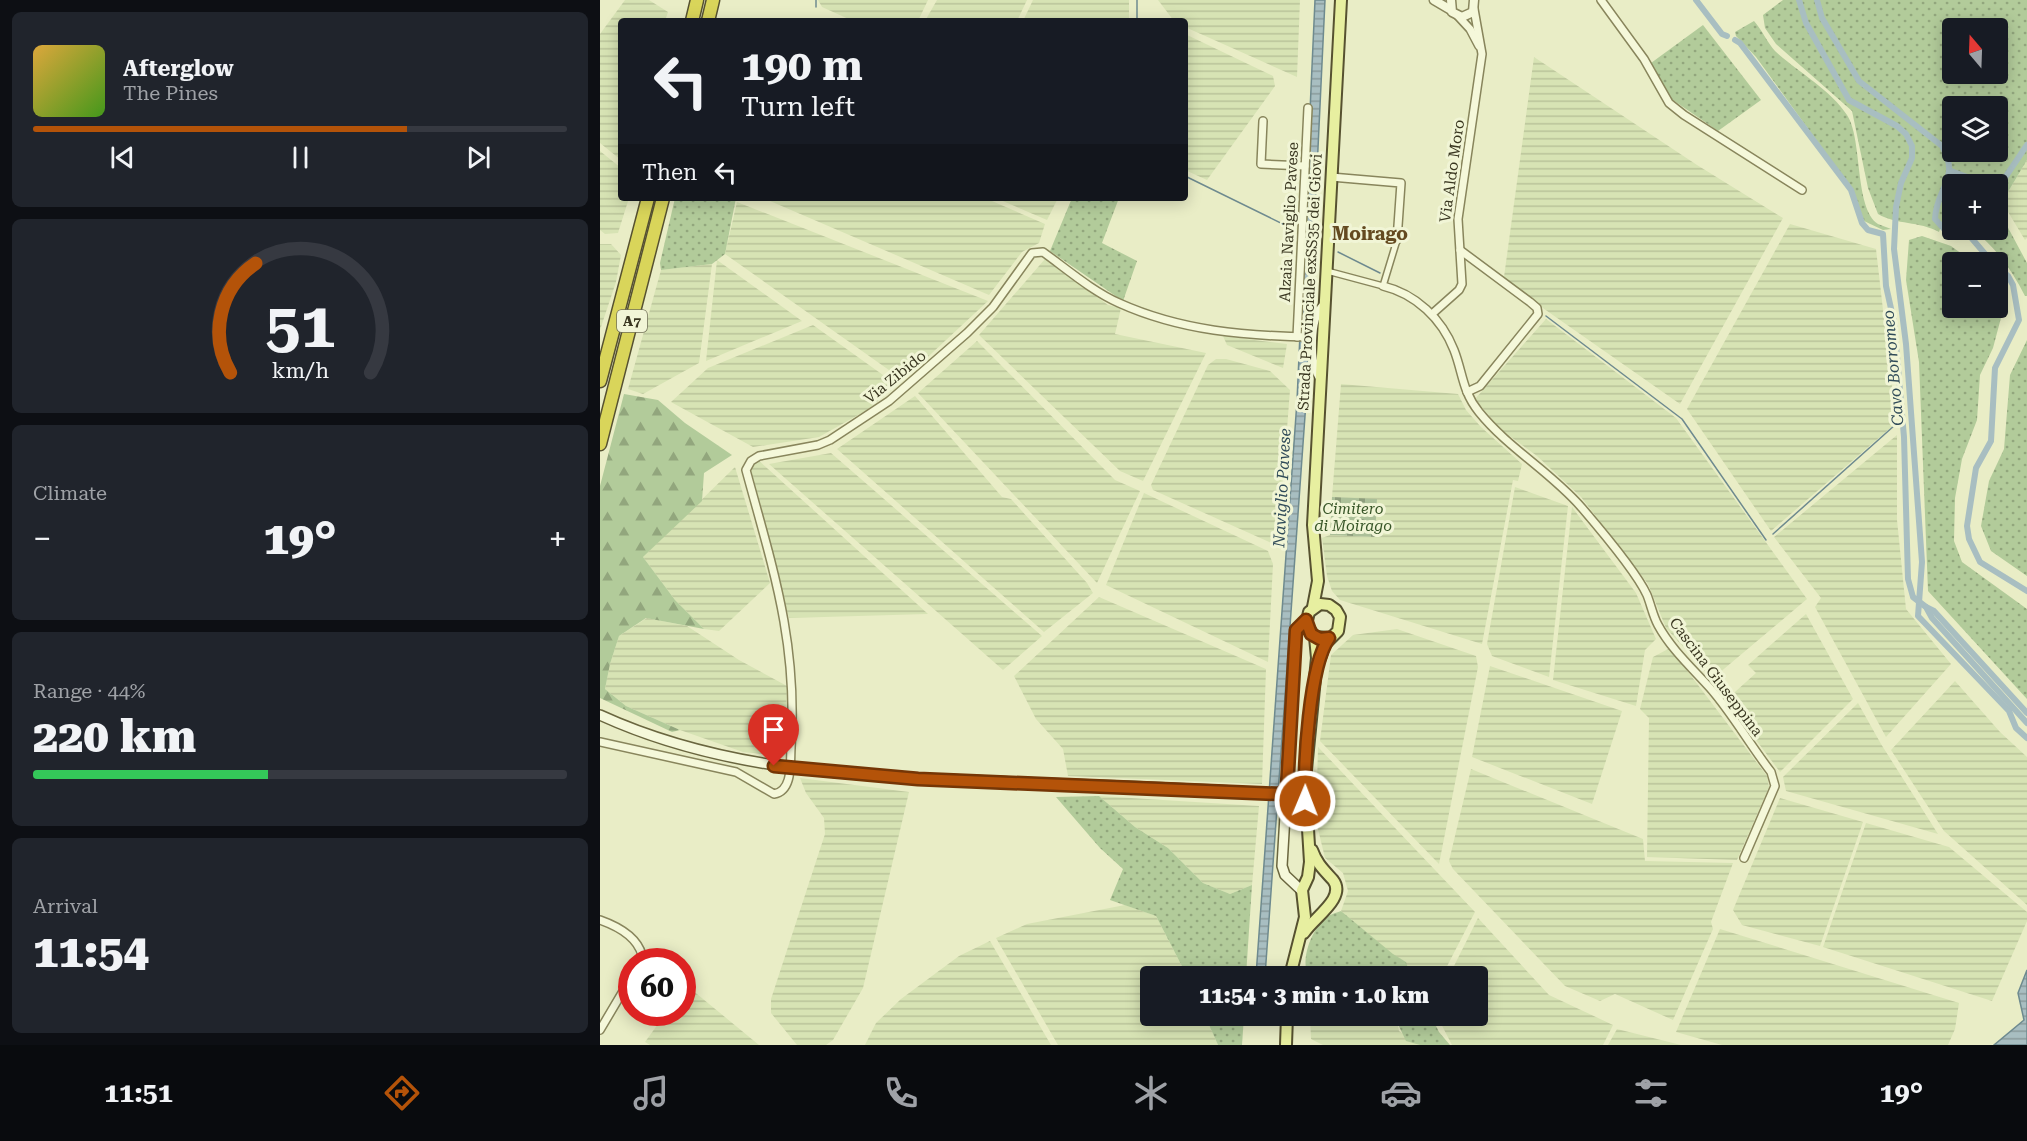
<!DOCTYPE html>
<meta charset="utf-8">
<style>
body{margin:0;font-family:"Roboto Serif",serif;background:#20242c;color:#f1f3f6;height:100vh;display:flex;flex-direction:column;font-size:22px;white-space:nowrap}
*{box-sizing:border-box;margin:0}
p{font-size:20px;color:#9ea1a6}
.icon{flex:none;width:33px;height:33px;fill:none;stroke:currentColor;stroke-width:2;stroke-linecap:round;stroke-linejoin:round}
.map{position:relative;flex:1;overflow:hidden}
.drawer{display:flex;flex-direction:column;gap:12px;padding:12px;background:#0d0f14;width:600px}
.drawer>*{flex:none}
.guide{position:absolute;left:18px;top:18px;width:570px;height:183px;border-radius:6px;box-shadow:0 3px 15px #0003;background:#171b24;color:#f1f3f6;overflow:hidden}
.needle{width:39px;rotate:341deg}
.tools{position:absolute;left:1342px;top:18px;display:grid;gap:12px}
.tools a{display:grid;place-items:center;width:66px;height:66px;border-radius:6px;background:#171b24;box-shadow:0 3px 15px #0003;font-size:30px}
.speed{position:absolute;left:18px;top:948px;display:flex;gap:12px;font-size:30px;font-weight:700;text-align:center}
.speed>*{display:grid;place-content:center;width:78px;height:78px;border-radius:50%;background:#171b24;box-shadow:0 3px 15px #0003;line-height:1}
.speed .limit{border:9px solid #d22;background:#fff;color:#111}
.pin{position:absolute;display:grid;place-items:center;width:51px;height:51px;color:#fff;margin:-62px -26px;border-radius:50% 50% 50% 0;rotate:-45deg;box-shadow:0 0 6px #0007}
.pin .icon{rotate:45deg}
.me{position:absolute;width:66px;margin:-33px;rotate:1deg;stroke-linejoin:round;filter:drop-shadow(0 0 4px #0008)}
.turn{display:flex;align-items:center;gap:21px;height:126px;padding:0 24px;font-size:27px}
.turn .icon{width:78px;height:78px;stroke-width:2.5}
.turn b{display:block;font-size:42px;line-height:51px}
.then{display:flex;align-items:center;height:57px;padding:0 24px;background:#0003;gap:12px;font-size:22px}
.big{font-size:45px;font-weight:800;line-height:1.1}
.drawer .card{flex:1;display:flex;flex-direction:column;justify-content:center;gap:9px;min-width:0;padding:0 21px;border-radius:9px;background:#20242c}
.drawer .dial{align-items:center;gap:0}
.dial svg{height:156px;overflow:visible;fill:none;stroke:#363941;stroke-width:7;stroke-linecap:round;text-anchor:middle}
.dial text{fill:#f1f3f6;stroke:none}
.song{display:flex;align-items:center;gap:18px}
.cover{width:72px;height:72px;border-radius:9px;background:linear-gradient(135deg,hsl(40 70% 55%),hsl(100 70% 35%))}
.played{height:6px;border-radius:3px;background:linear-gradient(90deg,#b45309 70%,#363941 70%)}
.keys{display:flex;justify-content:space-around;direction:ltr}
.heat{display:flex;justify-content:space-between;align-items:center;font-size:33px;direction:ltr}
.charge{height:9px;border-radius:4px;background:linear-gradient(90deg,#34c759 44%,#363941 0)}
.trip{position:absolute;left:540px;top:966px;width:348px;height:60px;border-radius:6px;background:#171b24;box-shadow:0 3px 15px #0003;font-weight:800;line-height:60px;text-align:center}
.dock{display:flex;height:96px;justify-content:space-around;align-items:center;background:#090b0e;color:#9ea1a6}
.dock .icon{width:42px;height:42px}
.dock .on{color:#b45309}
.dock b{font-size:27px;color:#f1f3f6}
main{display:flex;flex:1;min-height:0}
.map>svg:first-child{display:block}
.farmland{fill:url(#farmland-rules)}
.grass{fill:url(#grass-dots);fill-rule:evenodd}
.forest{fill:url(#forest-firs)}
.cemetery{fill:url(#cemetery-stones)}
.water{fill:url(#water-rules);stroke:#6e8a8f;stroke-width:1.5}
.lines{fill:none;stroke-linecap:round;stroke-linejoin:round}
.stream{stroke:#6e8a8f;stroke-width:1.5}
.canal{stroke:#a8bec1;stroke-width:6}
.pedestrian-casing{stroke:#88855c;stroke-width:8}
.minor-casing{stroke:#88855c;stroke-width:10}
.tertiary-casing{stroke:#88855c;stroke-width:11}
.secondary-casing{stroke:#6a663f;stroke-width:12}
.primary-casing{stroke:#565130;stroke-width:14}
.motorway-casing{stroke:#565130;stroke-width:15}
.pedestrian{stroke:#f5f8da;stroke-width:5}
.minor{stroke:#f5f8da;stroke-width:7}
.tertiary{stroke:#f5f8da;stroke-width:8}
.secondary{stroke:#f5f8da;stroke-width:9}
.primary{stroke:#e7efa0;stroke-width:10}
.motorway{stroke:#d9d55a;stroke-width:12}
.route-casing{stroke:#753606;stroke-width:15}
.route{stroke:#b45309;stroke-width:10}
.labels{text-anchor:middle;dominant-baseline:central;stroke-width:6;stroke-linejoin:round;paint-order:stroke}
.shield{fill:#f1f5d6;stroke:#706f57;stroke-width:1.5}
.shield-label{font-size:14px;font-weight:bold;fill:#393620}
.street-label{font-size:15px;fill:#393620;stroke:#f1f5d6}
.park-label{font-size:15px;font-style:italic;fill:#375527;stroke:#f1f5d6}
.water-label{font-size:16px;font-style:italic;fill:#2f4a58;stroke:#f1f5d6}
.quarter-label{font-size:18px;font-weight:bold;fill:#644a20;stroke:#f1f5d6}
</style>
<main>
<section class="drawer">
<div class="card">
<div class="song"><i class="cover"></i><div><b>Afterglow</b><p>The Pines</p></div></div>
<div class="played"></div>
<div class="keys"><svg class="icon" aria-label="previous" viewBox="0 0 24 24"><path d="M18 5L8 12l10 7zM5 5v14"/></svg><svg class="icon" aria-label="pause" viewBox="0 0 24 24"><path d="M8 5v14M16 5v14"/></svg><svg class="icon" aria-label="next" viewBox="0 0 24 24"><path d="M6 5l10 7-10 7zM19 5v14"/></svg></div>
</div>
<div class="card dial"><svg viewBox="0 0 100 80">
<path d="M14 69A42 42 0 1 1 86 69"/>
<path d="M14 69A42 42 0 0 1 27 13" stroke="#b45309"/>
<text x="50" y="56" font-size="32" font-weight="700">51</text>
<text x="50" y="72" font-size="11">km/h</text>
</svg></div>
<div class="card"><p>Climate</p>
<div class="heat"><a>−</a><b class="big">19°</b><a>+</a></div>
</div>
<div class="card"><p>Range · 44%</p><b class="big">220 km</b><div class="charge"></div></div>
<div class="card"><p>Arrival</p><b class="big">11:54</b></div>
</section>
<div class="map">
<svg width="1427" height="1045" viewBox="0 0 1427 1045">
<defs>
<pattern id="farmland-rules" width="6" height="5" patternUnits="userSpaceOnUse" patternTransform="scale(1.5)"><rect width="6" height="5" fill="#d7e3b4"/><path d="M0 2.5h6" fill="none" stroke="#b9c39a"/></pattern>
<pattern id="grass-dots" width="8" height="8" patternUnits="userSpaceOnUse" patternTransform="scale(1.5)"><rect width="8" height="8" fill="#b2cb9a"/><path d="M2 2h.1M6 6h.1" fill="none" stroke="#92a67d" stroke-width="1.8" stroke-linecap="round"/></pattern>
<pattern id="forest-firs" width="22" height="20" patternUnits="userSpaceOnUse" patternTransform="scale(1.5)"><rect width="22" height="20" fill="#b2cb9a"/><path d="M5 1l3.5 6h-7zM16 11l3.5 6h-7z" fill="#92a67d"/></pattern>
<pattern id="cemetery-stones" width="16" height="16" patternUnits="userSpaceOnUse" patternTransform="scale(1.5)"><rect width="16" height="16" fill="#acc099"/><path d="M2 7V4a2 2 0 0 1 4 0v3zM10 15v-3a2 2 0 0 1 4 0v3z" fill="#8d9d7c"/></pattern>
<pattern id="water-rules" width="6" height="5" patternUnits="userSpaceOnUse" patternTransform="scale(1.5)"><rect width="6" height="5" fill="#a8bec1"/><path d="M0 2.5h6" fill="none" stroke="#8a9b9c"/></pattern>
</defs>
<rect width="100%" height="100%" fill="#e9edc6"/>
<g class="farmland">
<polygon points="25,0 49,0 68,12 65,21 21,21 21,160 0,143 0,34"/>
<polygon points="218,0 328,0 318,21 253,21 222,7"/>
<polygon points="337,0 427,0 417,21 325,21"/>
<polygon points="433,0 529,0 529,21 423,21"/>
<polygon points="558,0 700,0 697,77 585,27 585,21 574,21"/>
<polygon points="585,34 673,76 675,86 607,180 585,170"/>
<polygon points="934,57 1097,165 1183,218 1080,404 940,306 904,277"/>
<polygon points="0,151 21,168 21,198 29,198 18,233 5,234 0,230"/>
<polygon points="1427,160 1427,238 1425,240 1402,202"/>
<polygon points="163,198 385,198 445,224 439,243 422,252 389,295"/>
<polygon points="396,198 458,198 447,220"/>
<polygon points="137,202 388,301 303,380 125,254"/>
<polygon points="1190,224 1276,249 1296,423 1171,531 1087,409"/>
<polygon points="0,244 11,244 21,255 16,282 0,330"/>
<polygon points="445,259 508,305 521,308 515,334 606,353 543,481 520,471 379,335"/>
<polygon points="117,260 202,321 106,361"/>
<polygon points="112,264 99,363 43,394 28,389 61,270"/>
<polygon points="946,319 1076,418 1207,599 1112,679 1066,628 1048,584 981,497 937,456 900,429 875,399"/>
<polygon points="213,325 297,385 267,410 219,437 153,447 71,402 108,368"/>
<polygon points="623,336 687,344 683,368 627,345"/>
<polygon points="377,341 515,480 540,491 497,583 318,393"/>
<polygon points="616,359 626,359 670,371 690,390 678,546 553,490 551,485 608,365"/>
<polygon points="741,384 858,394 866,410 881,427 922,464 918,481 913,480 882,644 740,600 732,591 727,576 722,538 730,535 775,537 777,500 732,497"/>
<polygon points="315,396 402,497 411,499 487,583 493,593 444,632 237,449"/>
<polygon points="1297,435 1297,520 1306,609 1351,664 1286,737 1215,607 1221,598 1174,537"/>
<polygon points="231,453 442,636 403,670 169,464"/>
<polygon points="156,458 328,614 189,618 149,472"/>
<polygon points="135,467 170,583 119,631 104,629 75,600 43,557"/>
<polygon points="915,487 968,506 949,677 892,656 887,644"/>
<polygon points="544,493 668,551 673,564 668,662 506,585"/>
<polygon points="972,507 1036,593 1056,639 1045,650 1036,706 953,680"/>
<polygon points="499,597 666,669 662,784 468,776 463,749 436,719 414,676"/>
<polygon points="1206,614 1253,699 1180,772 1126,700 1156,673 1148,665"/>
<polygon points="47,618 87,626 139,660 187,686 185,743 179,752 164,754 143,752 80,730 26,706 5,689 10,664 19,636"/>
<polygon points="797,629 876,656 878,667 839,864 720,741 731,655 753,635"/>
<polygon points="1070,648 1167,776 1169,787 1137,860 1047,857 1049,718 1040,709 1053,657"/>
<polygon points="890,666 1022,711 992,804 872,757"/>
<polygon points="1355,681 1400,732 1427,757 1427,905 1344,831 1291,750"/>
<polygon points="1258,703 1281,744 1338,834 1186,791 1183,777"/>
<polygon points="718,747 875,912 842,976 811,976 806,962 793,955 741,911 748,891 743,873 725,858 716,821"/>
<polygon points="871,769 1043,839 1045,861 1133,863 1111,922 1113,929 1073,1020 1015,994 1000,1001 965,986 853,869 849,861"/>
<polygon points="200,778 309,792 263,988 233,1040 226,1045 197,1045 171,1013 171,999 225,834 224,818 206,793"/>
<polygon points="499,796 659,806 652,885 630,894 603,883 568,848 535,827"/>
<polygon points="1180,798 1263,822 1220,946 1142,925 1133,910"/>
<polygon points="1266,823 1349,847 1427,912 1427,921 1392,1001 1223,947"/>
<polygon points="525,905 556,916 587,976 550,976 550,1016 605,1016 618,1045 458,1045 396,938 427,924"/>
<polygon points="878,918 949,995 1013,1025 1003,1045 852,1045 837,1016 878,1016 878,976 849,976"/>
<polygon points="1120,929 1359,1003 1355,1029 1348,1045 1122,1045 1076,1032"/>
<polygon points="390,941 451,1045 265,1045 276,1023 301,999 359,956"/>
<polygon points="86,985 159,1045 50,1045 45,1042 66,1013 82,1012 83,990"/>
<polygon points="710,1016 782,1016 797,1022 799,1031 820,1045 723,1045 711,1039"/>
<polygon points="1017,1029 1081,1045 1008,1045"/>
</g>
<g class="grass">
<path d="M1183,0h244v160l-25,42 -4,1v-19h-45v34l-8,-4 -6,18c-20,-11 -42,-7 -61,-18l-10,-26 -16,-77 -76,-67 -11,-16 -2,-13zM1353,28h45v46h-45zM1353,106h45v46h-45z"/>
<path d="M1154,21c8,9 13,21 21,30 23,21 55,38 72,64 16,24 7,93 31,109 4,2 9,3 13,5l-8,1 -19,-9 -12,-31 -9,-13 -87,-120 -20,-21 -1,-4z"/>
<polygon points="1103,25 1161,100 1118,131 1070,98 1051,63"/>
<polygon points="75,198 136,198 125,254 112,264 61,270 60,263"/>
<polygon points="472,198 519,198 502,243 537,261 523,301 450,251"/>
<path d="M1398,209l29,54v33h-2c-12,-24 -30,-50 -52,-66h25z"/>
<polygon points="1322,236 1351,246 1373,262 1353,262 1353,308 1398,308 1398,296 1402,314 1393,348 1380,375 1377,420 1362,459 1355,498 1354,541 1362,562 1427,609 1427,699 1328,591 1319,362 1306,280 1309,240"/>
<polygon points="1427,340 1427,576 1391,551 1381,526 1389,481 1404,449 1410,375"/>
<polygon points="499,796 535,827 568,848 603,883 630,894 652,885 646,976 587,976 556,916 510,900 523,869 500,848 456,797"/>
<path d="M741,911l52,43 13,8 5,14h-103c-7,-18 2,-42 16,-57 4,-4 12,-6 17,-8z"/>
<polygon points="605,1016 644,1016 642,1045 618,1045"/>
<polygon points="782,1016 831,1016 839,1032 850,1045 820,1045 806,1041 797,1022"/>
</g>
<polygon class="forest" points="24,394 58,400 85,423 132,455 104,473 102,501 43,557 75,600 104,629 46,618 19,636 10,664 5,689 26,706 80,730 72,732 0,698 0,486"/>
<polygon class="cemetery" points="732,497 777,499 775,537 730,535"/>
<g class="water">
<polygon points="715,0 725,0 706,402 665,976 656,976 697,401"/>
<polygon points="1427,970 1427,1045 1394,1045 1424,1020 1418,993"/>
</g>
<g class="lines">
<g class="stream">
<polyline points="216,7 216,0"/>
<polyline points="537,21 537,0"/>
<polyline points="585,176 695,230"/>
<polyline points="738,252 780,273"/>
<polyline points="946,316 1082,419 1166,540"/>
<polyline points="1173,534 1295,425 1303,424"/>
</g>
<g class="canal">
<polyline points="1096,0 1122,34 1127,36"/>
<polyline points="1199,0 1206,23 1249,100 1297,126 1306,134 1312,146 1312,158 1301,183 1296,207 1294,249 1306,344 1322,562 1318,616 1409,711 1416,728 1427,738"/>
<path d="M1217,0l5,18 37,63 83,65c19,33 -6,42 -7,73l10,11 23,4 24,28"/>
<polyline points="1135,40 1140,43 1251,190 1262,223 1268,230 1283,234 1286,286 1294,322 1304,437 1308,579 1313,597 1326,607 1332,618 1427,723"/>
<polyline points="1351,171 1386,184"/>
<polyline points="1398,188 1427,145"/>
<polyline points="1398,267 1408,276 1413,285 1419,320 1395,368 1391,441 1376,468 1367,526 1369,539 1380,562 1427,591"/>
<polyline points="1326,607 1334,611 1427,713"/>
</g>
<defs>
<polyline id="pedestrian" points="727,271 783,286 797,240"/>
<g id="minor">
<polyline points="1001,0 1044,59 1069,103 1084,115 1202,190"/>
<polyline points="858,16 870,29 879,46"/>
<polyline points="663,121 661,164 705,166"/>
<polyline points="731,177 801,183 797,240"/>
<polyline points="860,250 930,302 937,308 938,314 880,386 867,392"/>
<path d="M783,286c33,8 59,33 71,64 9,23 8,41 25,62 30,37 72,60 103,96 18,21 54,63 65,87 4,10 6,21 11,30 13,24 34,43 52,63 22,25 40,57 61,84l4,14 -31,72"/>
<polyline points="832,314 859,290 862,284 858,219 882,54 874,9"/>
<polyline points="697,337 708,108"/>
<path d="M720,379c-11,-16 -10,-61 3,-74"/>
<path d="M0,742l136,30 38,22c19,-3 16,-31 17,-46 7,-105 -18,-179 -45,-278l5,-9 8,-5 59,-11 12,-5 59,-39 78,-68 26,-26 39,-54 11,-1c25,18 49,39 76,51 62,28 127,33 193,34"/>
<path d="M0,920c17,6 37,17 42,35l-2,7"/>
<polyline points="0,1030 32,976"/>
</g>
<g id="tertiary">
<polyline points="834,0 851,10"/>
<polyline points="851,0 852,12 862,17 873,12 874,0"/>
</g>
<g id="secondary">
<path d="M0,715c122,56 253,61 385,66 98,4 197,6 295,13l7,-6 9,-158 10,-10"/>
<polyline points="680,794 686,799 682,866 685,875 702,891"/>
</g>
<g id="primary">
<polyline points="713,607 718,581 713,525 741,0"/>
<polyline points="719,661 725,644 738,631 740,617 736,610 729,605 720,604 709,612 706,625 715,637 729,638"/>
<path d="M704,933c9,-15 43,-35 29,-53 -9,-10 -16,-16 -21,-30"/>
<polyline points="690,976 705,917 702,890 708,877 710,862 705,780 717,658 715,637"/>
<polyline points="686,1045 687,1016"/>
</g>
<g id="motorway">
<polyline points="92,21 97,0"/>
<polyline points="108,21 113,0"/>
<polyline points="0,381 48,198"/>
<polyline points="0,444 63,198"/>
</g>
</defs>
<use href="#pedestrian" class="pedestrian-casing"/>
<use href="#minor" class="minor-casing"/>
<use href="#tertiary" class="tertiary-casing"/>
<use href="#secondary" class="secondary-casing"/>
<use href="#primary" class="primary-casing"/>
<use href="#motorway" class="motorway-casing"/>
<use href="#pedestrian" class="pedestrian"/>
<use href="#minor" class="minor"/>
<use href="#tertiary" class="tertiary"/>
<use href="#secondary" class="secondary"/>
<use href="#primary" class="primary"/>
<use href="#motorway" class="motorway"/>
</g>
<g class="lines">
<defs>
<path id="route" d="M174,766l144,13 362,15 7,-6 9,-158 10,-10 5,14 9,5 9,-1c-20,28 -25,127 -24,163"/>
</defs>
<use href="#route" class="route-casing"/>
<use href="#route" class="route"/>
</g>
<g class="labels">
<rect class="shield" x="17" y="310" width="30" height="22" rx="4.5"/>
<g class="shield-label">
<text x="32" y="321">A7</text>
</g>
<g class="street-label">
<text transform="translate(852 171) rotate(-82)">Via Aldo Moro</text>
<text transform="translate(689 222) rotate(-87)">Alzaia Naviglio Pavese</text>
<text transform="translate(710 282) rotate(-87)">Strada Provinciale exSS35 dei Giovi</text>
<text transform="translate(295 377) rotate(-39)">Via Zibido</text>
<text transform="translate(1116 677) rotate(53)">Cascina Giuseppina</text>
</g>
<g class="park-label">
<text x="753" y="509">Cimitero<tspan x="753" dy="17">di Moirago</tspan></text>
</g>
<g class="water-label">
<text transform="translate(1293 368) rotate(-95)">Cavo Borromeo</text>
<text transform="translate(682 488) rotate(-87)">Naviglio Pavese</text>
</g>
<g class="quarter-label">
<text x="770" y="233">Moirago</text>
</g>
</g>
</svg>
<div class="tools">
<a><svg class="needle" viewBox="-14 -14 28 28"><path d="M0-13l5 13h-10z" fill="#e53935"/><path d="M0 13l5-13h-10z" fill="#9ea1a6"/></svg></a>
<a><svg class="icon" aria-label="layers" viewBox="0 0 24 24"><path d="M12 4l9 5-9 5-9-5zM3 14l9 5 9-5"/></svg></a>
<a>+</a>
<a>−</a>
</div>
<div class="speed"><div class="limit">60</div></div>
<div class="pin" style="left:174px;top:766px;background:#d93025"><svg class="icon" aria-label="arrive" viewBox="0 0 24 24"><path d="M6 21V4h12l-3 4 3 4H6"/></svg></div>
<svg class="me" style="left:705px;top:801px" viewBox="-20 -20 40 40"><circle r="17" fill="#b45309" stroke="#fff" stroke-width="3"/><path d="M0-11L8 9 0 5-8 9z" fill="#fff"/></svg>
<div class="trip">11:54 · 3 min · 1.0 km</div>
<div class="guide">
<div class="turn"><svg class="icon" aria-label="left" viewBox="0 0 24 24"><path d="M17 20v-9H6M10 6l-5 5 5 5"/></svg><div><b>190 m</b>Turn left</div></div>
<div class="then">Then<svg class="icon" aria-label="left" viewBox="0 0 24 24"><path d="M17 20v-9H6M10 6l-5 5 5 5"/></svg></div>
</div>
</div>
</main>
<nav class="dock">
<b>11:51</b>
<svg class="icon on" aria-label="directions" viewBox="0 0 24 24"><path d="M12 3l9 9-9 9-9-9zM9 14v-3h6M13 9l2 2-2 2"/></svg>
<svg class="icon" aria-label="music" viewBox="0 0 24 24"><path d="M9 18V5l10-2v13"/><circle cx="6" cy="18" r="3"/><circle cx="16" cy="16" r="3"/></svg>
<svg class="icon" aria-label="phone" viewBox="0 0 24 24"><path d="M5 4h4l2 5-3 2q2 4 5 5l2-3 5 2v4C11 20 4 13 5 4z"/></svg>
<svg class="icon" aria-label="climate" viewBox="0 0 24 24"><path d="M12 3v18M4 7l16 10M4 17L20 7"/></svg>
<svg class="icon" aria-label="car" viewBox="0 0 24 24"><path d="M5 17H2v-5l4-1 3-4h7l3 4 3 1v5h-3M9 17h6M6 11h13"/><circle cx="7" cy="17" r="2"/><circle cx="17" cy="17" r="2"/></svg>
<svg class="icon" aria-label="filters" viewBox="0 0 24 24"><path d="M4 7h16M4 17h16"/><circle cx="9" cy="7" r="2"/><circle cx="15" cy="17" r="2"/></svg>
<b>19°</b>
</nav>
